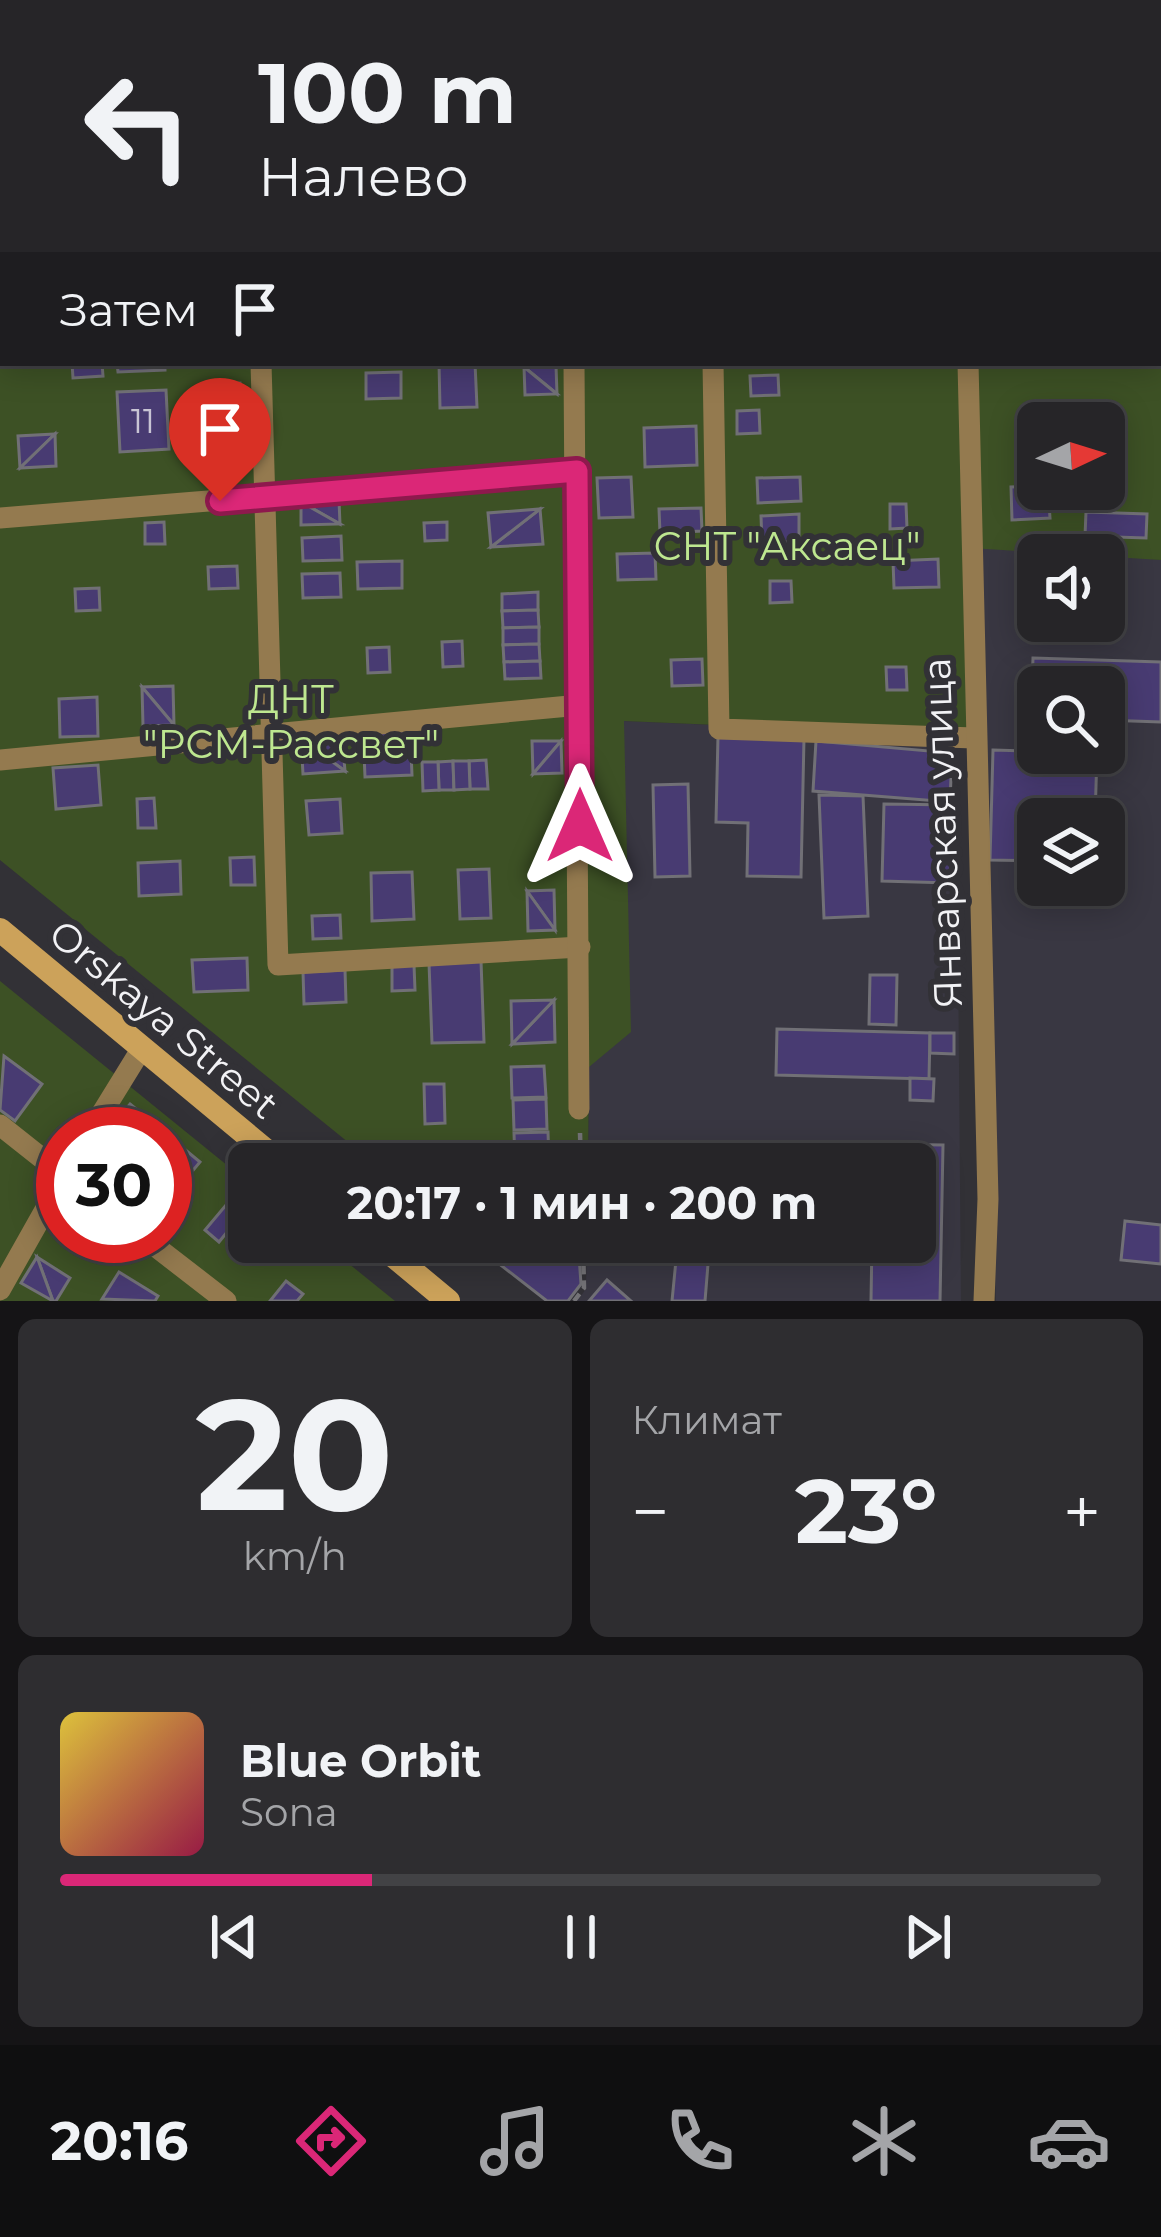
<!DOCTYPE html>
<html lang="ru">
<meta charset="utf-8">
<style>
body{margin:0;font-family:Montserrat,sans-serif;background:#2e2d30;color:#f1f3f6;height:100vh;display:flex;flex-direction:column;font-size:45px;white-space:nowrap}
*{box-sizing:border-box;margin:0}
p{font-size:39px;color:#a4a5a8}
.icon{flex:none;width:66px;height:66px;fill:none;stroke:currentColor;stroke-width:2;stroke-linecap:round;stroke-linejoin:round}
.map{position:relative;height:1301px;overflow:hidden}
.details{display:flex;flex-direction:column;gap:18px;padding:18px;background:#151416;flex:1}
.details>*{flex:none}
.top-card{position:absolute;left:0px;top:0px;width:1161px;height:366px;box-shadow:0 6px 30px #0003,0 0 0 3px #424245;background:#262528;color:#f1f3f6;overflow:hidden}
.needle{width:78px;rotate:86deg}
.tools{position:absolute;left:1017px;top:402px;display:grid;gap:24px}
.tools a{display:grid;place-items:center;width:108px;height:108px;border-radius:18px;background:#262528;box-shadow:0 6px 30px #0003,0 0 0 3px #424245;font-size:60px}
.speed{position:absolute;left:36px;top:1107px;display:flex;gap:24px;font-size:60px;font-weight:700;text-align:center}
.speed>*{display:grid;place-content:center;width:156px;height:156px;border-radius:50%;background:#262528;box-shadow:0 6px 30px #0003,0 0 0 3px #424245;line-height:1}
.speed .limit{border:18px solid #d22;background:#fff;color:#111}
.pin{position:absolute;display:grid;place-items:center;width:102px;height:102px;color:#fff;margin:-123px -51px;border-radius:50% 50% 50% 0;rotate:-45deg;box-shadow:0 0 12px #0007}
.pin .icon{rotate:45deg}
.me{position:absolute;width:132px;margin:-66px;rotate:0deg;stroke-linejoin:round;filter:drop-shadow(0 0 9px #0008)}
.turn{display:flex;align-items:center;gap:42px;height:252px;padding:0 60px;font-size:54px}
.turn .icon{width:156px;height:156px;stroke-width:2.5}
.turn b{display:block;font-size:84px;line-height:102px}
.then{display:flex;align-items:center;height:114px;padding:0 60px;background:#0003;gap:24px;font-size:45px}
.big{font-size:90px;font-weight:700;line-height:1.1}
.details .card{flex:1;display:flex;flex-direction:column;justify-content:center;gap:18px;min-width:0;padding:0 42px;border-radius:18px;background:#2e2d30}
.details .dial{align-items:center;gap:0}
.dial b{font-size:156px;line-height:1}
.song{display:flex;align-items:center;gap:36px}
.cover{width:144px;height:144px;border-radius:18px;background:linear-gradient(135deg,hsl(50 70% 55%),hsl(340 70% 35%))}
.played{height:12px;border-radius:6px;background:linear-gradient(90deg,#db2777 30%,#424245 30%)}
.keys{display:flex;justify-content:space-around;direction:ltr}
.heat{display:flex;justify-content:space-between;align-items:center;font-size:66px;direction:ltr}
.details .tiles{flex:1;display:grid;gap:18px;grid-template-columns:1fr 1fr}
.card:last-child{grid-column:span 2}
.trip{position:absolute;left:228px;top:1143px;width:708px;height:120px;border-radius:18px;background:#262528;box-shadow:0 6px 30px #0003,0 0 0 3px #424245;font-weight:700;line-height:120px;text-align:center}
.tab-bar{display:flex;height:192px;justify-content:space-around;align-items:center;background:#0f0f10;color:#a4a5a8}
.tab-bar .icon{width:84px;height:84px}
.tab-bar .on{color:#db2777}
.tab-bar b{font-size:54px;color:#f1f3f6}
.map>svg:first-child{display:block}
.built{fill:#393742;fill-rule:evenodd}
.green{fill:#3d5125;fill-rule:evenodd}
.building{fill:#483b72;stroke:#717076;stroke-width:3}
.lines{fill:none;stroke-linecap:round;stroke-linejoin:round}
.path{stroke:#747377;stroke-width:4.5;stroke-dasharray:9 6;stroke-linecap:butt}
.street{stroke:#947a4f;stroke-width:21}
.secondary{stroke:#cca25a;stroke-width:24}
.route-casing{stroke:#8e194d;stroke-width:30}
.route{stroke:#db2777;stroke-width:21}
.labels{text-anchor:middle;dominant-baseline:central;stroke-width:12;stroke-linejoin:round;paint-order:stroke}
.number-label{font-size:33px;fill:#c8c4d4}
.park-label{font-size:39px;fill:#bee790;stroke:#323136}
.street-label{font-size:39px;fill:#f2f2f5;stroke:#323136}
</style>
<div class="map">
<svg width="1161" height="1301" viewBox="0 0 1161 1301">
<rect width="100%" height="100%" fill="#323136"/>
<g class="built">
<path d="M967,540l194,20v741h-165zM1038,555h66v66h-66zM1038,687h66v66h-66zM1038,819h66v66h-66z"/>
<polygon points="623,721 945,735 952,917 958,944 961,1301 577,1301 586,1289 587,1242 915,1242 915,1164 588,1164 589,1067"/>
</g>
<g class="green">
<path d="M0,0h1161v560l-191,-12 2,188 -348,-15 7,311 -42,35 -1,97h-213l-375,-304zM3,3h1155v360h-1155zM1038,423h66v66h-66z"/>
<path d="M0,981l249,202v59h73l73,59h-395zM63,1134h102v102h-102z"/>
</g>
<g class="building">
<polygon points="72,363 102,363 103,376 73,378"/>
<polygon points="117,363 165,363 165,370 118,372"/>
<polygon points="439,363 475,363 477,407 440,408"/>
<polygon points="556,366 557,394 524,367"/>
<polygon points="524,367 557,394 525,395"/>
<polygon points="401,372 401,398 366,399 366,373"/>
<polygon points="778,375 779,395 751,396 750,376"/>
<polygon points="240,383 242,423 205,385"/>
<polygon points="205,385 242,423 207,425"/>
<polygon points="166,390 169,449 120,452 117,392"/>
<polygon points="759,410 760,433 737,434 737,411"/>
<polygon points="696,426 697,465 645,467 644,428"/>
<polygon points="55,434 20,468 18,436"/>
<polygon points="55,434 56,466 20,468"/>
<polygon points="631,477 633,517 599,518 597,478"/>
<polygon points="800,477 801,501 758,503 757,478"/>
<polygon points="1038,486 1048,489 1050,518 1012,520 1011,487"/>
<polygon points="339,500 340,524 301,502"/>
<polygon points="301,502 340,524 301,525"/>
<polygon points="890,504 906,504 907,528 890,529"/>
<polygon points="701,508 702,531 660,533 659,509"/>
<polygon points="540,509 543,544 491,547"/>
<polygon points="540,509 491,547 488,513"/>
<polygon points="1086,512 1147,514 1146,538 1085,536"/>
<polygon points="799,514 799,541 762,543 761,516"/>
<polygon points="164,522 165,544 145,544 145,523"/>
<polygon points="447,522 447,540 425,541 424,523"/>
<polygon points="341,536 342,560 303,561 302,538"/>
<polygon points="655,553 656,579 618,580 617,554"/>
<polygon points="938,559 939,587 894,588 893,561"/>
<polygon points="402,561 402,588 358,589 357,562"/>
<polygon points="237,566 238,588 209,589 208,567"/>
<polygon points="340,573 341,597 303,598 302,574"/>
<polygon points="770,581 791,581 792,602 770,603"/>
<polygon points="99,588 100,610 76,611 75,589"/>
<polygon points="538,592 538,610 502,611 502,594"/>
<polygon points="538,610 539,627 503,628 502,611"/>
<polygon points="539,627 539,644 503,645 503,628"/>
<polygon points="462,641 463,666 443,667 442,642"/>
<polygon points="539,644 540,661 504,662 503,645"/>
<polygon points="389,647 390,672 368,673 367,648"/>
<polygon points="1033,658 1161,662 1161,722 1104,720 1104,687 1038,687 1038,717 1031,717"/>
<polygon points="702,659 703,685 672,686 671,660"/>
<polygon points="540,661 541,678 505,679 504,662"/>
<polygon points="886,667 906,667 907,690 887,690"/>
<polygon points="173,686 174,725 142,687"/>
<polygon points="142,687 174,725 143,726"/>
<polygon points="97,697 98,736 60,737 59,699"/>
<polygon points="410,728 412,775 365,777 363,730"/>
<polygon points="342,736 345,771 301,739"/>
<polygon points="718,736 804,738 801,877 747,876 748,823 716,822"/>
<polygon points="301,739 345,771 303,774"/>
<polygon points="532,741 561,741 533,774"/>
<polygon points="561,741 562,773 533,774"/>
<polygon points="816,741 952,753 950,802 813,791"/>
<polygon points="993,750 1097,753 1095,819 1038,819 1038,861 990,860"/>
<polygon points="486,760 488,789 470,789 469,761"/>
<polygon points="453,761 454,790 439,790 438,762"/>
<polygon points="453,761 469,761 470,789 454,790"/>
<polygon points="422,762 438,762 439,790 423,791"/>
<polygon points="98,765 101,805 56,809 53,768"/>
<polygon points="688,784 690,876 655,877 653,785"/>
<polygon points="819,795 863,796 868,916 824,918"/>
<polygon points="154,798 156,828 138,828 137,799"/>
<polygon points="340,799 342,833 309,835 306,801"/>
<polygon points="884,804 952,805 950,883 882,881"/>
<polygon points="254,857 255,885 231,885 230,858"/>
<polygon points="180,861 181,894 139,896 138,863"/>
<polygon points="489,869 491,918 460,919 458,870"/>
<polygon points="412,872 414,919 372,921 371,873"/>
<polygon points="554,890 555,930 527,891"/>
<polygon points="527,891 555,930 528,931"/>
<polygon points="340,915 341,938 313,939 312,916"/>
<polygon points="247,958 248,990 194,992 192,960"/>
<polygon points="481,961 484,1042 432,1043 429,963"/>
<polygon points="414,965 415,990 392,991 392,966"/>
<polygon points="345,970 346,1002 304,1004 303,972"/>
<polygon points="870,975 897,975 896,1025 869,1024"/>
<polygon points="554,1000 555,1042 512,1044"/>
<polygon points="554,1000 512,1044 511,1001"/>
<polygon points="777,1029 930,1033 929,1079 776,1075"/>
<polygon points="930,1033 954,1033 954,1054 930,1053"/>
<polygon points="4,1056 42,1084 15,1121 0,1110"/>
<polygon points="544,1066 546,1097 512,1098 511,1067"/>
<polygon points="910,1078 934,1079 933,1101 910,1100"/>
<polygon points="424,1084 444,1084 445,1123 425,1124"/>
<polygon points="546,1099 547,1129 514,1130 513,1100"/>
<polygon points="130,1104 200,1162 165,1204 165,1134 105,1134"/>
<polygon points="548,1132 549,1163 515,1163 514,1133"/>
<polygon points="875,1144 943,1145 940,1301 871,1301 872,1242 915,1242 915,1164 874,1164"/>
<polygon points="226,1205 240,1216 219,1242 205,1230"/>
<polygon points="1125,1221 1161,1225 1161,1264 1121,1260"/>
<polygon points="471,1242 578,1242 581,1284 568,1301 547,1301"/>
<polygon points="677,1250 709,1252 705,1301 672,1301"/>
<polygon points="37,1257 70,1278 56,1301 53,1301"/>
<polygon points="37,1257 53,1301 21,1283"/>
<polygon points="119,1272 158,1296 155,1301 102,1299"/>
<polygon points="607,1280 631,1301 589,1301"/>
<polygon points="286,1281 303,1294 297,1301 270,1301"/>
</g>
<g class="lines">
<g class="path">
<polyline points="1154,363 1161,365"/>
<polyline points="580,1133 581,1164"/>
<polyline points="574,1301 584,1288 583,1242"/>
</g>
<g class="street">
<polyline points="568,0 587,3"/>
<polyline points="1031,0 1031,3"/>
<polyline points="185,3 186,0"/>
<polyline points="305,3 374,0"/>
<polyline points="692,3 692,0"/>
<polyline points="0,27 3,27"/>
<polyline points="0,282 3,282"/>
<polyline points="261,363 278,965 580,947"/>
<polyline points="574,363 579,1109"/>
<polyline points="713,363 719,729 974,738"/>
<polyline points="968,363 988,1199 984,1301"/>
<polyline points="0,518 577,471"/>
<polyline points="0,760 580,705"/>
<polyline points="0,1125 63,1175"/>
<polyline points="89,1134 142,1048"/>
<polyline points="142,1236 226,1301"/>
<polyline points="0,1290 63,1178"/>
</g>
<g class="secondary">
<polyline points="0,930 282,1164"/>
<polyline points="377,1242 448,1301"/>
</g>
</g>
<g class="lines">
<defs>
<polyline id="route" points="220,501 577,471 580,826"/>
</defs>
<use href="#route" class="route-casing"/>
<use href="#route" class="route"/>
</g>
<g class="labels">
<g class="number-label">
<text x="143" y="421">11</text>
</g>
<g class="park-label">
<text x="787" y="546">СНТ "Аксаец"</text>
<text x="291" y="699">ДНТ<tspan x="291" dy="45">"РСМ-Рассвет"</tspan></text>
</g>
<g class="street-label">
<text transform="translate(942 833) rotate(-92)">Январская улица</text>
<text transform="translate(164 1019) rotate(40)">Orskaya Street</text>
</g>
</g>
</svg>
<div class="tools">
<a><svg class="needle" viewBox="-14 -14 28 28"><path d="M0-13l5 13h-10z" fill="#e53935"/><path d="M0 13l5-13h-10z" fill="#a4a5a8"/></svg></a>
<a><svg class="icon" aria-label="sound" viewBox="0 0 24 24"><path d="M4 9h4l5-4v14l-5-4H4zM17 9q2 3 0 6"/></svg></a>
<a><svg class="icon" aria-label="search" viewBox="0 0 24 24"><circle cx="10" cy="10" r="6"/><path d="M15 15l6 6"/></svg></a>
<a><svg class="icon" aria-label="layers" viewBox="0 0 24 24"><path d="M12 4l9 5-9 5-9-5zM3 14l9 5 9-5"/></svg></a>
</div>
<div class="speed"><div class="limit">30</div></div>
<div class="pin" style="left:220px;top:501px;background:#d93025"><svg class="icon" aria-label="arrive" viewBox="0 0 24 24"><path d="M6 21V4h12l-3 4 3 4H6"/></svg></div>
<svg class="me" style="left:580px;top:826px" viewBox="-20 -20 40 40"><path d="M0-17L14 15 0 8-14 15z" fill="#db2777" stroke="#fff" stroke-width="4"/></svg>
<div class="trip">20:17 · 1 мин · 200 m</div>
<div class="top-card">
<div class="turn"><svg class="icon" aria-label="left" viewBox="0 0 24 24"><path d="M17 20v-9H6M10 6l-5 5 5 5"/></svg><div><b>100 m</b>Налево</div></div>
<div class="then">Затем<svg class="icon" aria-label="arrive" viewBox="0 0 24 24"><path d="M6 21V4h12l-3 4 3 4H6"/></svg></div>
</div>
</div>
<section class="details">
<div class="tiles">
<div class="card dial"><b>20</b><p>km/h</p></div>
<div class="card"><p>Климат</p>
<div class="heat"><a>−</a><b class="big">23°</b><a>+</a></div>
</div>
<div class="card">
<div class="song"><i class="cover"></i><div><b>Blue Orbit</b><p>Sona</p></div></div>
<div class="played"></div>
<div class="keys"><svg class="icon" aria-label="previous" viewBox="0 0 24 24"><path d="M18 5L8 12l10 7zM5 5v14"/></svg><svg class="icon" aria-label="pause" viewBox="0 0 24 24"><path d="M8 5v14M16 5v14"/></svg><svg class="icon" aria-label="next" viewBox="0 0 24 24"><path d="M6 5l10 7-10 7zM19 5v14"/></svg></div>
</div>
</div>
</section>
<nav class="tab-bar">
<b>20:16</b>
<svg class="icon on" aria-label="directions" viewBox="0 0 24 24"><path d="M12 3l9 9-9 9-9-9zM9 14v-3h6M13 9l2 2-2 2"/></svg>
<svg class="icon" aria-label="music" viewBox="0 0 24 24"><path d="M9 18V5l10-2v13"/><circle cx="6" cy="18" r="3"/><circle cx="16" cy="16" r="3"/></svg>
<svg class="icon" aria-label="phone" viewBox="0 0 24 24"><path d="M5 4h4l2 5-3 2q2 4 5 5l2-3 5 2v4C11 20 4 13 5 4z"/></svg>
<svg class="icon" aria-label="climate" viewBox="0 0 24 24"><path d="M12 3v18M4 7l16 10M4 17L20 7"/></svg>
<svg class="icon" aria-label="car" viewBox="0 0 24 24"><path d="M5 17H2v-5l4-1 3-4h7l3 4 3 1v5h-3M9 17h6M6 11h13"/><circle cx="7" cy="17" r="2"/><circle cx="17" cy="17" r="2"/></svg>
</nav>
